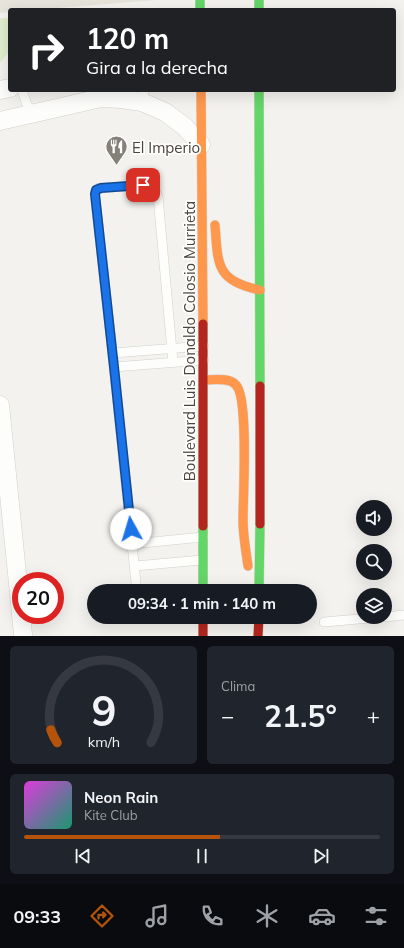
<!DOCTYPE html>
<html lang="es">
<meta charset="utf-8">
<style>
body{margin:0;font-family:Mulish,sans-serif;background:#20242c;color:#f1f3f6;height:100vh;display:flex;flex-direction:column;font-size:15px;white-space:nowrap}
*{box-sizing:border-box;margin:0}
p{font-size:13px;color:#9ea1a6}
.icon{flex:none;width:22px;height:22px;fill:none;stroke:currentColor;stroke-width:2;stroke-linecap:round;stroke-linejoin:round}
.map{position:relative;height:636px;overflow:hidden}
.drawer{display:flex;flex-direction:column;gap:10px;padding:10px;background:#0d0f14;flex:1}
.drawer>*{flex:none}
.banner{position:absolute;left:8px;top:8px;width:388px;height:84px;border-radius:4px;box-shadow:0 4px 16px #0002;background:#202124;color:#fff;overflow:hidden}
.fabs{position:absolute;left:356px;top:500px;display:grid;gap:8px}
.fabs a{display:grid;place-items:center;width:36px;height:36px;border-radius:50%;background:#171b24;box-shadow:0 4px 16px #0002;font-size:20px}
.speed{position:absolute;left:12px;top:572px;display:flex;gap:8px;font-size:20px;font-weight:700;text-align:center}
.speed>*{display:grid;place-content:center;width:52px;height:52px;border-radius:50%;background:#171b24;box-shadow:0 4px 16px #0002;line-height:1}
.speed .limit{border:6px solid #d22;background:#fff;color:#111}
.pin{position:absolute;display:grid;place-items:center;width:34px;height:34px;color:#fff;margin:-17px;border-radius:8px;box-shadow:0 2px 6px #0006}
.me{position:absolute;width:44px;margin:-22px;rotate:354deg;stroke-linejoin:round;filter:drop-shadow(0 0 3px #0008)}
.turn{display:flex;align-items:center;gap:14px;height:84px;padding:0 12px;font-size:18px}
.turn .icon{width:52px;height:52px;stroke-width:2.5}
.turn b{display:block;font-size:28px;line-height:34px}
.big{font-size:30px;font-weight:700;line-height:1.1}
.drawer .tile{flex:1;display:flex;flex-direction:column;justify-content:center;gap:6px;min-width:0;padding:0 14px;border-radius:6px;background:#20242c}
.drawer .dial{align-items:center;gap:0}
.dial svg{height:104px;overflow:visible;fill:none;stroke:#363941;stroke-width:7;stroke-linecap:round;text-anchor:middle}
.dial text{fill:#f1f3f6;stroke:none}
.song{display:flex;align-items:center;gap:12px}
.cover{width:48px;height:48px;border-radius:6px;background:linear-gradient(135deg,hsl(300 70% 55%),hsl(160 70% 35%))}
.played{height:4px;border-radius:2px;background:linear-gradient(90deg,#b45309 55%,#363941 55%)}
.keys{display:flex;justify-content:space-around;direction:ltr}
.heat{display:flex;justify-content:space-between;align-items:center;font-size:22px;direction:ltr}
.drawer .tiles{flex:1;display:grid;gap:10px;grid-template-columns:1fr 1fr}
.tile:last-child{grid-column:span 2}
.trip{position:absolute;left:87px;top:584px;width:230px;height:40px;border-radius:20px;background:#171b24;box-shadow:0 4px 16px #0002;font-weight:700;line-height:40px;text-align:center}
.tab-bar{display:flex;height:64px;justify-content:space-around;align-items:center;background:#090b0e;color:#9ea1a6}
.tab-bar .icon{width:28px;height:28px}
.tab-bar .current{color:#b45309}
.tab-bar b{font-size:18px;color:#f1f3f6}
.map>svg:first-child{display:block}
.residential{fill:#e7e4dc}
.green{fill:#e1eecf}
.lines{fill:none;stroke-linecap:round;stroke-linejoin:round}
.lane-casing{stroke:#d2d0cb;stroke-width:10}
.street-casing{stroke:#d2d0cb;stroke-width:19}
.fast-casing{stroke:#d3cfc5;stroke-width:10}
.slow-casing{stroke:#d3cfc5;stroke-width:10}
.jam-casing{stroke:#d3cfc5;stroke-width:10}
.lane{stroke:#fdfdfc;stroke-width:9}
.street{stroke:#fdfdfc;stroke-width:18}
.fast{stroke:#63d668;stroke-width:9}
.slow{stroke:#ff974d;stroke-width:9}
.jam{stroke:#b3261e;stroke-width:9}
.route-casing{stroke:#114b97;stroke-width:10}
.route{stroke:#1a73e8;stroke-width:7}
.labels{text-anchor:middle;dominant-baseline:central;stroke-width:3.5;stroke-linejoin:round;paint-order:stroke}
.poi-label{font-size:15px;fill:#4b4439;stroke:#fff;text-anchor:start}
.street-label{font-size:15px;fill:#4b4439;stroke:#fff}
</style>
<div class="map">
<svg width="404" height="636" viewBox="0 0 404 636">
<rect width="100%" height="100%" fill="#f4f2ee"/>
<polygon class="residential" points="0,0 157,0 32,10 10,10 10,12 0,13"/>
<polygon class="green" points="0,18 10,18 10,50 0,63"/>
<g class="lines">
<defs>
<g id="lane">
<polyline points="22,90 27,105 34,113"/>
<polyline points="142,102 144,90"/>
<polyline points="113,353 204,346"/>
<polyline points="114,367 204,360"/>
<polyline points="132,544 203,537"/>
<polyline points="135,566 202,560"/>
<polyline points="136,583 114,367 95,195 96,190 98,188 143,185 154,189 158,197 173,362"/>
<polyline points="385,617 404,615"/>
<polyline points="324,622 382,617"/>
</g>
<g id="street">
<polyline points="0,90 10,88"/>
<polyline points="0,121 101,98 121,99 142,102 165,112 185,127 201,145"/>
<polyline points="0,405 21,613"/>
<polyline points="21,615 23,634"/>
</g>
<g id="fast">
<polyline points="200,0 200,10"/>
<polyline points="259,0 259,10"/>
<polyline points="259,90 260,386"/>
<polyline points="203,591 203,526"/>
<polyline points="259,591 260,524"/>
</g>
<g id="slow">
<polyline points="201,90 203,324"/>
<path d="M215,225c3,40 1,56 45,65"/>
<path d="M204,380c9,0 25,-3 32,5 13,13 7,112 7,135 0,16 3,31 5,46"/>
</g>
<g id="jam">
<polyline points="260,386 260,524"/>
<polyline points="203,526 203,324"/>
<polyline points="203,617 203,636"/>
<polyline points="258,636 259,617"/>
</g>
</defs>
<use href="#lane" class="lane-casing"/>
<use href="#street" class="street-casing"/>
<use href="#fast" class="fast-casing"/>
<use href="#slow" class="slow-casing"/>
<use href="#jam" class="jam-casing"/>
<use href="#lane" class="lane"/>
<use href="#street" class="street"/>
<use href="#fast" class="fast"/>
<use href="#slow" class="slow"/>
<use href="#jam" class="jam"/>
</g>
<g class="lines">
<defs>
<polyline id="route" points="131,529 114,367 95,194 96,190 101,188 143,185"/>
</defs>
<use href="#route" class="route-casing"/>
<use href="#route" class="route"/>
</g>
<defs>
<symbol id="restaurant-pin" viewBox="-11 -11 22 30"><path d="M0 17L-7.5 6A9.5 9.5 0 1 1 7.5 6Z" fill="#868178" stroke="#fff"/><path d="M-5-6h1v4h1v-4h1v4h1v-4h1v5L-1.5 .5V6h-2V.5L-5-1ZM5-6V6H3V1.5H1.5Q1.5-4 5-6Z" fill="#fff"/></symbol>
</defs>
<g fill-rule="evenodd">
<use href="#restaurant-pin" x="104" y="134" width="25" height="34"/>
</g>
<g class="labels">
<g class="poi-label">
<text x="132" y="147">El Imperio</text>
</g>
<g class="street-label">
<text transform="translate(189 341) rotate(-90)">Boulevard Luis Donaldo Colosio Murrieta</text>
</g>
</g>
</svg>
<div class="fabs">
<a><svg class="icon" aria-label="sound" viewBox="0 0 24 24"><path d="M4 9h4l5-4v14l-5-4H4zM17 9q2 3 0 6"/></svg></a>
<a><svg class="icon" aria-label="search" viewBox="0 0 24 24"><circle cx="10" cy="10" r="6"/><path d="M15 15l6 6"/></svg></a>
<a><svg class="icon" aria-label="layers" viewBox="0 0 24 24"><path d="M12 4l9 5-9 5-9-5zM3 14l9 5 9-5"/></svg></a>
</div>
<div class="speed"><div class="limit">20</div></div>
<div class="pin" style="left:143px;top:185px;background:#d93025"><svg class="icon" aria-label="arrive" viewBox="0 0 24 24"><path d="M6 21V4h12l-3 4 3 4H6"/></svg></div>
<svg class="me" style="left:131px;top:529px" viewBox="-20 -20 40 40"><circle r="19" fill="#fff"/><path d="M0-13L10 11 0 6-10 11z" fill="#1a73e8"/></svg>
<div class="trip">09:34 · 1 min · 140 m</div>
<div class="banner">
<div class="turn"><svg class="icon" aria-label="right" viewBox="0 0 24 24"><path d="M7 20v-9h11M14 6l5 5-5 5"/></svg><div><b>120 m</b>Gira a la derecha</div></div>
</div>
</div>
<section class="drawer">
<div class="tiles">
<div class="tile dial"><svg viewBox="0 0 100 80">
<path d="M14 69A42 42 0 1 1 86 69"/>
<path d="M14 69A42 42 0 0 1 9 59" stroke="#b45309"/>
<text x="50" y="56" font-size="32" font-weight="700">9</text>
<text x="50" y="72" font-size="11">km/h</text>
</svg></div>
<div class="tile"><p>Clima</p>
<div class="heat"><a>−</a><b class="big">21.5°</b><a>+</a></div>
</div>
<div class="tile">
<div class="song"><i class="cover"></i><div><b>Neon Rain</b><p>Kite Club</p></div></div>
<div class="played"></div>
<div class="keys"><svg class="icon" aria-label="previous" viewBox="0 0 24 24"><path d="M18 5L8 12l10 7zM5 5v14"/></svg><svg class="icon" aria-label="pause" viewBox="0 0 24 24"><path d="M8 5v14M16 5v14"/></svg><svg class="icon" aria-label="next" viewBox="0 0 24 24"><path d="M6 5l10 7-10 7zM19 5v14"/></svg></div>
</div>
</div>
</section>
<nav class="tab-bar">
<b>09:33</b>
<svg class="icon current" aria-label="directions" viewBox="0 0 24 24"><path d="M12 3l9 9-9 9-9-9zM9 14v-3h6M13 9l2 2-2 2"/></svg>
<svg class="icon" aria-label="music" viewBox="0 0 24 24"><path d="M9 18V5l10-2v13"/><circle cx="6" cy="18" r="3"/><circle cx="16" cy="16" r="3"/></svg>
<svg class="icon" aria-label="phone" viewBox="0 0 24 24"><path d="M5 4h4l2 5-3 2q2 4 5 5l2-3 5 2v4C11 20 4 13 5 4z"/></svg>
<svg class="icon" aria-label="climate" viewBox="0 0 24 24"><path d="M12 3v18M4 7l16 10M4 17L20 7"/></svg>
<svg class="icon" aria-label="car" viewBox="0 0 24 24"><path d="M5 17H2v-5l4-1 3-4h7l3 4 3 1v5h-3M9 17h6M6 11h13"/><circle cx="7" cy="17" r="2"/><circle cx="17" cy="17" r="2"/></svg>
<svg class="icon" aria-label="filters" viewBox="0 0 24 24"><path d="M4 7h16M4 17h16"/><circle cx="9" cy="7" r="2"/><circle cx="15" cy="17" r="2"/></svg>
</nav>
